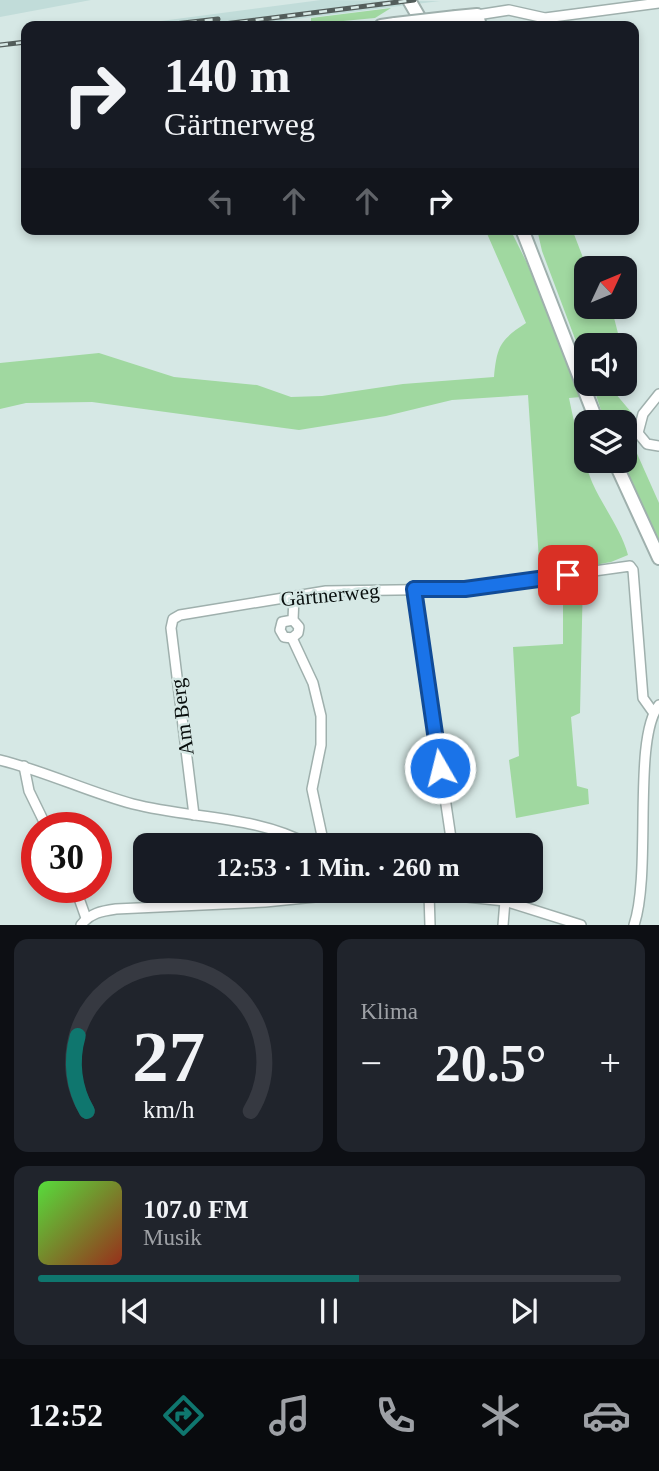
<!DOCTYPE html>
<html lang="de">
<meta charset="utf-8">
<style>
body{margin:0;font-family:Georgia,serif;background:#20242c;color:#f1f3f6;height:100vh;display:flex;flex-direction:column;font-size:26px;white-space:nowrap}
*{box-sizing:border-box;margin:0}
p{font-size:23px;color:#9ea1a6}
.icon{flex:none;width:38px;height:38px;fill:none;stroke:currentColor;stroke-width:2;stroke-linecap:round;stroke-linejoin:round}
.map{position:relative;height:925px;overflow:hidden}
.sheet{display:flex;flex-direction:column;gap:14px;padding:14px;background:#0d0f14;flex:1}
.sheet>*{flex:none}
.banner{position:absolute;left:21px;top:21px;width:618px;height:214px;border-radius:14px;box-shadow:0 4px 10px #0003;background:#171b24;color:#f1f3f6;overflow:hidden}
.needle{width:46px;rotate:46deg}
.controls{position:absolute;left:574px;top:256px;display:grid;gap:14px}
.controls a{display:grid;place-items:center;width:63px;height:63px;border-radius:14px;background:#171b24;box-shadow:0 4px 10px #0003;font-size:35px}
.speed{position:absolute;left:21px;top:812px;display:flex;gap:14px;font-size:35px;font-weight:700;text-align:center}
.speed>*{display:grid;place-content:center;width:91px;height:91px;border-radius:50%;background:#171b24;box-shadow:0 4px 10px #0003;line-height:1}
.speed .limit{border:10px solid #d22;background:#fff;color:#111}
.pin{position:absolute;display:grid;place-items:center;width:60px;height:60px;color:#fff;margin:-30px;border-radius:14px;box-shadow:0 4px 10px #0006}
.me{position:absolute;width:77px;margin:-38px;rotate:352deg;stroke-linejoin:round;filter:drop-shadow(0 0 5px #0008)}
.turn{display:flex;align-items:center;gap:24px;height:147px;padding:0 28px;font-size:32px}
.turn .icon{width:91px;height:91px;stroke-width:2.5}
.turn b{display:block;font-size:49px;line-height:60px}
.lanes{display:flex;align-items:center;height:66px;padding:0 28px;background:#0003;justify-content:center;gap:35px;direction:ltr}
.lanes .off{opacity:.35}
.big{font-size:52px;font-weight:800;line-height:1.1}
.sheet .widget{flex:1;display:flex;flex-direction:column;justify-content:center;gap:10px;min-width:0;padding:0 24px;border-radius:14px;background:#20242c}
.sheet .dial{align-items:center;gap:0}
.dial svg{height:182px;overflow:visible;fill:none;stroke:#363941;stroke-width:7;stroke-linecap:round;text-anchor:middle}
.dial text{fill:#f1f3f6;stroke:none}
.song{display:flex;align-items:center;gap:21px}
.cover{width:84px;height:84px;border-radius:10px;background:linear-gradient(135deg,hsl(110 70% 55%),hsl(10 70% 35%))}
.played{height:7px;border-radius:4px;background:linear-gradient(90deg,#0f766e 55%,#363941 55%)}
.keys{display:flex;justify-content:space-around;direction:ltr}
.heat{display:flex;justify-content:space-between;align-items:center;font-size:38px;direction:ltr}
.sheet .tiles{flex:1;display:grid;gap:14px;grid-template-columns:1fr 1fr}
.widget:last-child{grid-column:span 2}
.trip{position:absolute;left:133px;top:833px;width:410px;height:70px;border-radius:14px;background:#171b24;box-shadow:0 4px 10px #0003;font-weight:800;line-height:70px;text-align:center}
.dock{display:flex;height:112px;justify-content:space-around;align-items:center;background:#090b0e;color:#9ea1a6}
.dock .icon{width:49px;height:49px}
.dock .current{color:#0f766e}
.dock b{font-size:32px;color:#f1f3f6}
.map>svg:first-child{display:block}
.built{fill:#c1dcd9}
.green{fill:#a0d8a0}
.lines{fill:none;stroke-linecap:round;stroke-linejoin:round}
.street-casing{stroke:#9fb0ad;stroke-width:12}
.secondary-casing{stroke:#9fb0ad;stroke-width:16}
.street{stroke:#fff;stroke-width:9}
.secondary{stroke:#fff;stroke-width:12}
.rail-casing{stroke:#535d5b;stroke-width:5}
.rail{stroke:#d6e8e5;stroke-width:2.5;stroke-dasharray:8;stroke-linecap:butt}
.secondary-bridge-casing{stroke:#9fb0ad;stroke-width:16;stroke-linecap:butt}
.secondary-bridge{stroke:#fff;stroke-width:12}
.route-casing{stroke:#114b97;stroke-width:18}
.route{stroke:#1a73e8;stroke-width:12}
.labels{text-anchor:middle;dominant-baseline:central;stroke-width:5;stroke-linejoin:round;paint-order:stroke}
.street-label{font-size:21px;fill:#090f0e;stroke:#d6e8e5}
</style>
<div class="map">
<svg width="659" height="925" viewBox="0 0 659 925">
<rect width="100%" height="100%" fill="#d6e8e5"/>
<g class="built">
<polygon points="0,0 91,0 0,17"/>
<polygon points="321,0 440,1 241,26 123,26"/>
</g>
<g class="green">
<polygon points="391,8 375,18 311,24 311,18"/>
<path d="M485,229h25l17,34 54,134 -12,1c6,29 12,57 23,84 11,25 29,47 36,73l-17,7 -71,13 -12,-180 -76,5 -66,16 -87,14 -207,-28 -66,1 -26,6v-46l99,-10 75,24 83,8 34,12 31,-1 81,-12 91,-7c3,-31 6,-37 32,-54z"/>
<polygon points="537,229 572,229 587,268 586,306 611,306 621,345 586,345 586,368 542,251"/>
<polygon points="592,383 614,383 615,393 631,412 631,440 659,503 659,543 621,460 625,460 625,422 605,422"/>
<polygon points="583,577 580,713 571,717 577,786 588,789 589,804 516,818 509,760 519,756 513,647 563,644 563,579"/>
</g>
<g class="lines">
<defs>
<g id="street">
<polyline points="477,15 509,10 545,18 659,3"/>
<polyline points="659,394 643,414 638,433 647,444 659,446"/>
<polyline points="414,588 452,845"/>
<polyline points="293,620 282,622 280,630 284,637 292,638 298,633 299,627 293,620 294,596"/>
<polyline points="292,638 313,683 321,716 321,745 312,789 324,845"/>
<path d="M0,760c45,11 88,32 133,44 59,15 122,11 177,41"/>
<polyline points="24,766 29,791 47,828"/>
<polyline points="194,815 171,628 173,619 180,615 326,591 465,589 630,566 633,570 643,698 653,712"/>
<polyline points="75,887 86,918"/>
<polyline points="429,893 430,925"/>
<path d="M81,925c9,-12 21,-14 35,-16l149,-7 100,-10 64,1 76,8 76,24"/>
<polyline points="503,925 505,901"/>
<path d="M634,925c18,-53 -2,-187 25,-220"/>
</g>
<g id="secondary">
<polyline points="409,0 424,26"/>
<polyline points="456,17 477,15 480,26"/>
<polyline points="381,26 395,24"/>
<polyline points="522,229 597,422"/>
<polyline points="614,460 659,558"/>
</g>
</defs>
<use href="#street" class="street-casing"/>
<use href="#secondary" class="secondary-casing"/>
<use href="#street" class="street"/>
<use href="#secondary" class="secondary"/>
<defs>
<g id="rail">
<polyline points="157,26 218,19"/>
<polyline points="208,26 414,0"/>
<polyline points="0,45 26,42"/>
</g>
</defs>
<use href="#rail" class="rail-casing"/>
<use href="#rail" class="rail"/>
<defs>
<polyline id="secondary-bridge" points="395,24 456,17"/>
</defs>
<use href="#secondary-bridge" class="secondary-bridge-casing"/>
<use href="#secondary-bridge" class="secondary-bridge"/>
</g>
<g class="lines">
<defs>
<polyline id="route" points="440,768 414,589 465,589 568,575"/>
</defs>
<use href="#route" class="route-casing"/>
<use href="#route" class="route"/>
</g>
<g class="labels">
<g class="street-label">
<text transform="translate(330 595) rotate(-5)">Gärtnerweg</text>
<text transform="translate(182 717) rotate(-97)">Am Berg</text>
</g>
</g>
</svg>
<div class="controls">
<a><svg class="needle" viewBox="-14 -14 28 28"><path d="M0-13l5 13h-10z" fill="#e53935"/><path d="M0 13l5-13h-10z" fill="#9ea1a6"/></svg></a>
<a><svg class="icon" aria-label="sound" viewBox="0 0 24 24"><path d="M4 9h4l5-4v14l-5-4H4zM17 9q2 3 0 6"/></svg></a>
<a><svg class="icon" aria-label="layers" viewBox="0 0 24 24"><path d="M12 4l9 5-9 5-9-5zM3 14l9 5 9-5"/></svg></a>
</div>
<div class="speed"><div class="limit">30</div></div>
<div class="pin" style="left:568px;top:575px;background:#d93025"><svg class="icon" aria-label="arrive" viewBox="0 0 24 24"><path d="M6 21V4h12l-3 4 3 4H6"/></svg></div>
<svg class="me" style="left:440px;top:768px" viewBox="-20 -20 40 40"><circle r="17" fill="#1a73e8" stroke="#fff" stroke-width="3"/><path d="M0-11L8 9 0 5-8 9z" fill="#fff"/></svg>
<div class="trip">12:53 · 1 Min. · 260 m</div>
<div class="banner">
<div class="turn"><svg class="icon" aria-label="right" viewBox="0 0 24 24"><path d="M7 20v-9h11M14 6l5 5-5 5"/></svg><div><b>140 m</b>Gärtnerweg</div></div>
<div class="lanes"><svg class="icon off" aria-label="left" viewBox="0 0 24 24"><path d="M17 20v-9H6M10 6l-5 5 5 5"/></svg><svg class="icon off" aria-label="ahead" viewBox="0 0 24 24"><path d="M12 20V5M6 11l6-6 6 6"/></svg><svg class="icon off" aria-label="ahead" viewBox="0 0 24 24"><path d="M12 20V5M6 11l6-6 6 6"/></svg><svg class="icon" aria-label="right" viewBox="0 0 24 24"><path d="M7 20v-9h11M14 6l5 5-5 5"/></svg></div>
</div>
</div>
<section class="sheet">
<div class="tiles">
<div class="widget dial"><svg viewBox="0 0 100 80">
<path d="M14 69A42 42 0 1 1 86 69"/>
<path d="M14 69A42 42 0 0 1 10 36" stroke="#0f766e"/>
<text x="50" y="56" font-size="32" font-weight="700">27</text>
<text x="50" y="72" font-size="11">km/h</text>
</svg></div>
<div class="widget"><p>Klima</p>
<div class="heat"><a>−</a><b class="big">20.5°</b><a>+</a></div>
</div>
<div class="widget">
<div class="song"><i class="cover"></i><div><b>107.0 FM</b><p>Musik</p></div></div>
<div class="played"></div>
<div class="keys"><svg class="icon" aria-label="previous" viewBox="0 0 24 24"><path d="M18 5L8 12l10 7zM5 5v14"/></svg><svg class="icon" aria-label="pause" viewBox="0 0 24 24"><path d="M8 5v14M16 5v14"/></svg><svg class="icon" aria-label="next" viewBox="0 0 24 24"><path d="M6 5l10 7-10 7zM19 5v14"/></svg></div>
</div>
</div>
</section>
<nav class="dock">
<b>12:52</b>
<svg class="icon current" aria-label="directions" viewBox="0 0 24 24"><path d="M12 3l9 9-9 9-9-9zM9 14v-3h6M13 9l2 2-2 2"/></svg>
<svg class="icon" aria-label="music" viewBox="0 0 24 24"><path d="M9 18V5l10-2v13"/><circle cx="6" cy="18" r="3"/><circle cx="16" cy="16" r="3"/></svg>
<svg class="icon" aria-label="phone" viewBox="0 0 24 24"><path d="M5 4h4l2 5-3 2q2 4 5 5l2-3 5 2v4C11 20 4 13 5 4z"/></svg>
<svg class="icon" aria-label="climate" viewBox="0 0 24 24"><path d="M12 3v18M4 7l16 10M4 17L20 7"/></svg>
<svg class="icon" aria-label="car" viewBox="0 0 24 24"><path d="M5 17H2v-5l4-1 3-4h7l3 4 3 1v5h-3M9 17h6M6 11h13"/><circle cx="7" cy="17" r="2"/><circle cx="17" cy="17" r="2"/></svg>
</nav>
